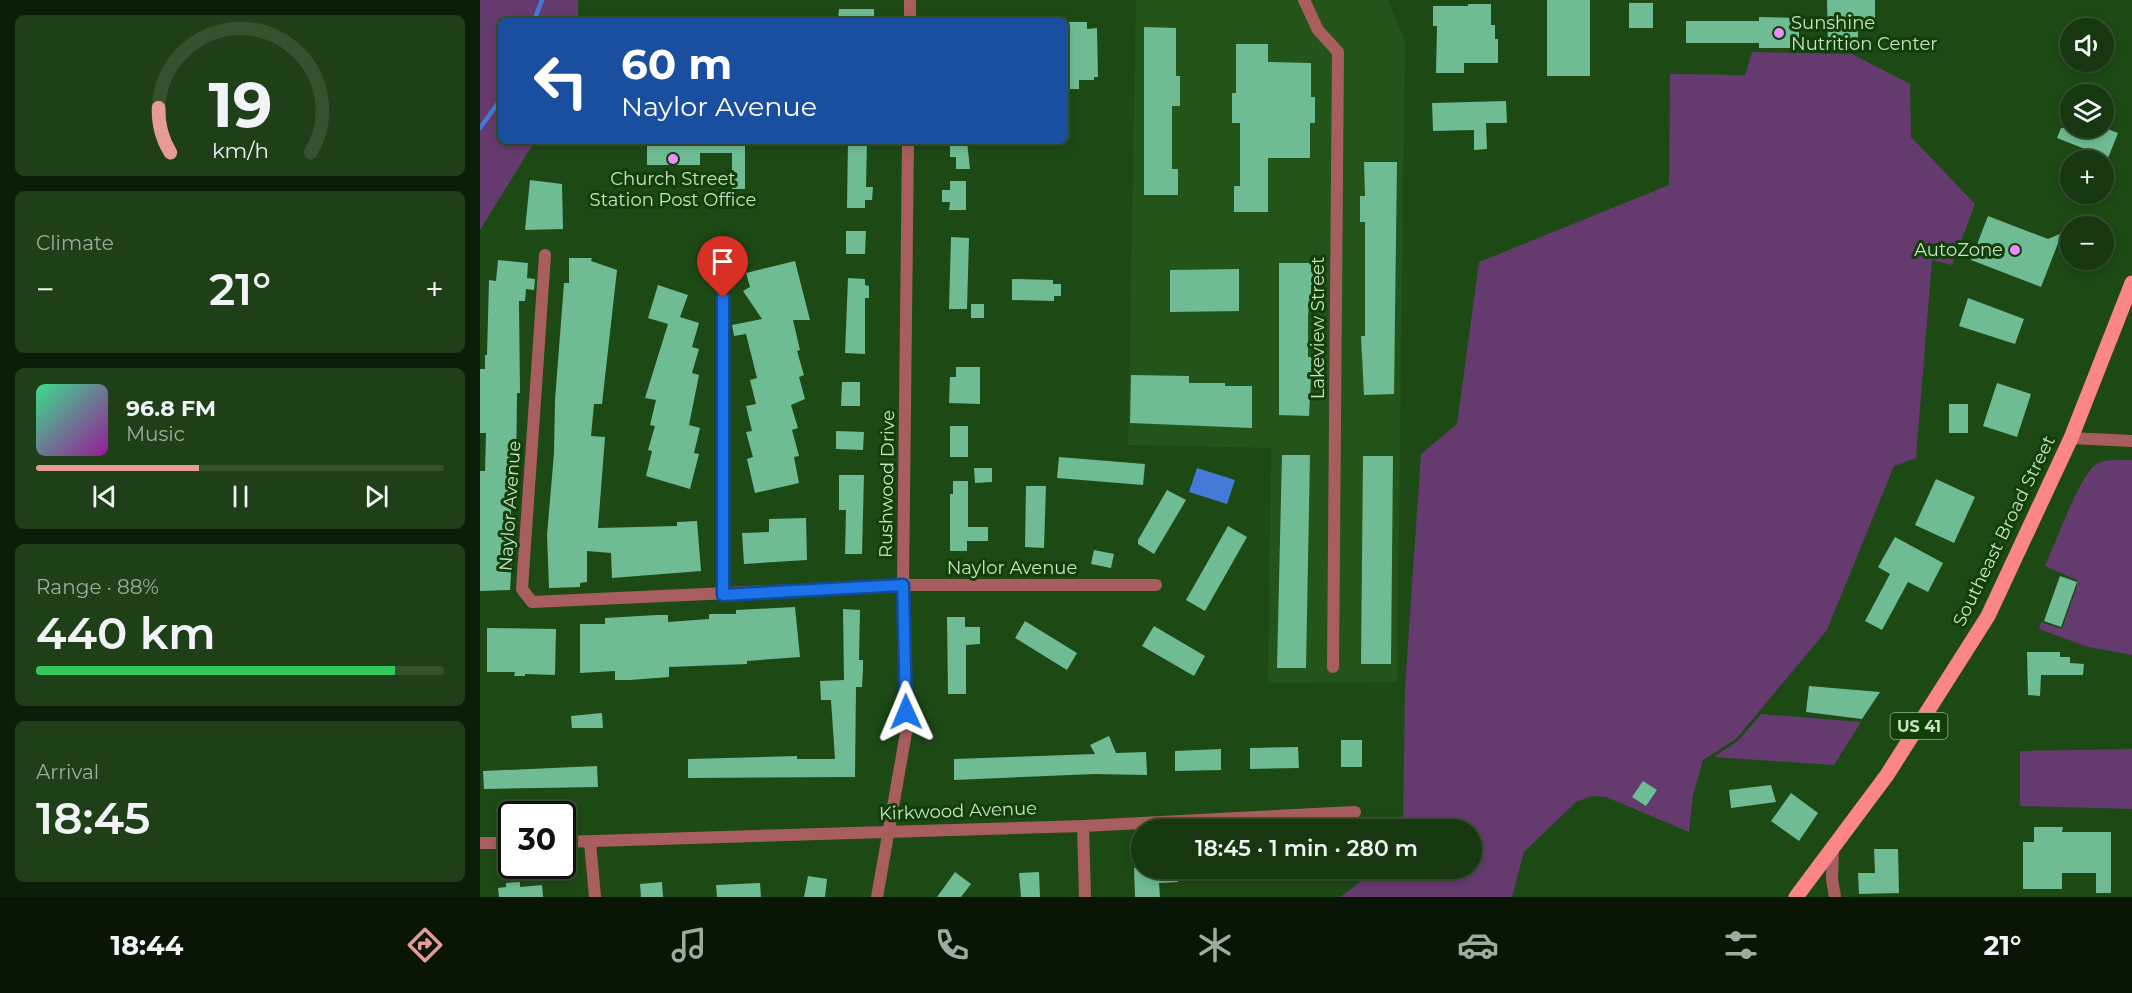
<!DOCTYPE html>
<meta charset="utf-8">
<style>
body{margin:0;font-family:Montserrat,sans-serif;background:#1f3f19;color:#f1f3f6;height:100vh;display:flex;flex-direction:column;font-size:22px;white-space:nowrap}
*{box-sizing:border-box;margin:0}
p{font-size:20px;color:#9eac9f}
.icon{flex:none;width:33px;height:33px;fill:none;stroke:currentColor;stroke-width:2;stroke-linecap:round;stroke-linejoin:round}
.map{position:relative;flex:1;overflow:hidden}
.panel{display:flex;flex-direction:column;gap:15px;padding:15px;background:#0c1e09;width:480px}
.panel>*{flex:none}
.banner{position:absolute;left:18px;top:18px;width:570px;height:126px;border-radius:9px;box-shadow:0 3px 9px #0003,0 0 0 2px #355130;background:#1a4fa0;color:#fff;overflow:hidden}
.controls{position:absolute;left:1580px;top:18px;display:grid;gap:12px}
.controls a{display:grid;place-items:center;width:54px;height:54px;border-radius:50%;background:#163710;box-shadow:0 3px 9px #0003,0 0 0 2px #355130;font-size:30px}
.speed{position:absolute;left:18px;top:801px;display:flex;gap:12px;font-size:30px;font-weight:700;text-align:center}
.speed>*{display:grid;place-content:center;width:78px;height:78px;border-radius:50%;background:#163710;box-shadow:0 3px 9px #0003,0 0 0 2px #355130;line-height:1}
.speed .limit{border:3px solid #111;border-radius:9px;background:#fff;color:#111}
.pin{position:absolute;display:grid;place-items:center;width:51px;height:51px;color:#fff;margin:-62px -26px;border-radius:50% 50% 50% 0;rotate:-45deg;box-shadow:0 0 6px #0007}
.pin .icon{rotate:45deg}
.me{position:absolute;width:66px;margin:-33px;rotate:359deg;stroke-linejoin:round;filter:drop-shadow(0 0 4px #0008)}
.turn{display:flex;align-items:center;gap:21px;height:126px;padding:0 24px;font-size:27px}
.turn .icon{width:78px;height:78px;stroke-width:2.5}
.turn b{display:block;font-size:42px;line-height:51px}
.big{font-size:45px;font-weight:600;line-height:1.1}
.panel .widget{flex:1;display:flex;flex-direction:column;justify-content:center;gap:9px;min-width:0;padding:0 21px;border-radius:9px;background:#1f3f19}
.panel .dial{align-items:center;gap:0}
.dial svg{height:156px;overflow:visible;fill:none;stroke:#355130;stroke-width:7;stroke-linecap:round;text-anchor:middle}
.dial text{fill:#f1f3f6;stroke:none}
.song{display:flex;align-items:center;gap:18px}
.cover{width:72px;height:72px;border-radius:9px;background:linear-gradient(135deg,hsl(150 70% 55%),hsl(300 70% 35%))}
.played{height:6px;border-radius:3px;background:linear-gradient(90deg,#e69b98 40%,#355130 40%)}
.keys{display:flex;justify-content:space-around;direction:ltr}
.heat{display:flex;justify-content:space-between;align-items:center;font-size:33px;direction:ltr}
.charge{height:9px;border-radius:4px;background:linear-gradient(90deg,#34c759 88%,#355130 0)}
.trip{position:absolute;left:651px;top:819px;width:351px;height:60px;border-radius:30px;background:#163710;box-shadow:0 3px 9px #0003,0 0 0 2px #355130;font-weight:600;line-height:60px;text-align:center}
.tabs{display:flex;height:96px;justify-content:space-around;align-items:center;background:#091606;color:#9eac9f}
.tabs .icon{width:42px;height:42px}
.tabs .current{color:#e69b98}
.tabs b{font-size:27px;color:#f1f3f6}
main{display:flex;flex:1;min-height:0}
.map>svg:first-child{display:block}
.built{fill:#23551a}
.green{fill:#653a6e}
.water{fill:#457ad8}
.lines{fill:none;stroke-linecap:round;stroke-linejoin:round}
.stream{stroke:#457ad8;stroke-width:4.5}
.building{fill:#6fbb94}
.minor{stroke:#a85e5e;stroke-width:12}
.primary{stroke:#fc8586;stroke-width:15}
.route-casing{stroke:#114b97;stroke-width:15}
.route{stroke:#1a73e8;stroke-width:10}
.poi-dot{fill:#ea8dfd;stroke:#113e09;stroke-width:2}
.labels{text-anchor:middle;dominant-baseline:central;stroke-width:6;stroke-linejoin:round;paint-order:stroke}
.shield{fill:#113e09;stroke:#92b08c;stroke-width:1.5}
.shield-label{font-size:16px;font-weight:bold;fill:#c9e1c4}
.poi-label{font-size:18px;fill:#c9e1c4;stroke:#113e09;text-anchor:start}
.street-label{font-size:18px;fill:#c9e1c4;stroke:#113e09}
</style>
<main>
<section class="panel">
<div class="widget dial"><svg viewBox="0 0 100 80">
<path d="M14 69A42 42 0 1 1 86 69"/>
<path d="M14 69A42 42 0 0 1 8 46" stroke="#e69b98"/>
<text x="50" y="56" font-size="32" font-weight="700">19</text>
<text x="50" y="72" font-size="11">km/h</text>
</svg></div>
<div class="widget"><p>Climate</p>
<div class="heat"><a>−</a><b class="big">21°</b><a>+</a></div>
</div>
<div class="widget">
<div class="song"><i class="cover"></i><div><b>96.8 FM</b><p>Music</p></div></div>
<div class="played"></div>
<div class="keys"><svg class="icon" aria-label="previous" viewBox="0 0 24 24"><path d="M18 5L8 12l10 7zM5 5v14"/></svg><svg class="icon" aria-label="pause" viewBox="0 0 24 24"><path d="M8 5v14M16 5v14"/></svg><svg class="icon" aria-label="next" viewBox="0 0 24 24"><path d="M6 5l10 7-10 7zM19 5v14"/></svg></div>
</div>
<div class="widget"><p>Range · 88%</p><b class="big">440 km</b><div class="charge"></div></div>
<div class="widget"><p>Arrival</p><b class="big">18:45</b></div>
</section>
<div class="map">
<svg width="1652" height="897" viewBox="0 0 1652 897">
<rect width="100%" height="100%" fill="#1d4915"/>
<polygon class="built" points="656,0 908,0 925,41 917,682 788,683 791,448 648,445"/>
<g class="green">
<polygon points="0,0 98,0 98,21 21,21 21,141 55,141 0,230"/>
<polygon points="1272,52 1372,54 1430,84 1431,137 1495,204 1472,265 1452,260 1436,458 1414,466 1347,630 1256,739 1223,760 1213,795 1209,832 1126,797 1112,796 1096,802 1044,852 1032,897 860,897 898,869 992,868 992,830 923,829 925,687 941,454 977,424 999,262 1189,185 1190,74 1265,75"/>
<path d="M1652,460v195l-44,-8 -49,-18 2,-7 21,7 15,-43v-6l-32,-14c9,-20 35,-90 50,-101 11,-7 25,-5 37,-5z"/>
<polygon points="1281,714 1381,722 1354,765 1234,757 1259,740"/>
<polygon points="1652,749 1652,809 1540,806 1540,751"/>
</g>
<polygon class="water" points="717,468 755,480 747,504 709,492"/>
<g class="lines">
<g class="stream">
<polyline points="54,21 62,0"/>
<polyline points="0,128 21,99"/>
</g>
</g>
<g class="building">
<rect x="1067" y="0" width="43" height="76"/>
<polygon points="1347,0 1395,0 1395,20 1378,21 1378,48 1348,48"/>
<rect x="1149" y="3" width="24" height="25"/>
<polygon points="988,4 1011,4 1011,25 1015,25 1015,39 1018,39 1018,63 984,63 984,73 956,73 957,26 953,26 953,6 988,6"/>
<polygon points="359,9 394,9 394,21 358,21"/>
<polygon points="1279,17 1319,18 1319,48 1279,48 1279,43 1206,43 1206,21 1279,21"/>
<polygon points="587,22 607,22 607,29 617,28 618,77 614,77 614,80 599,80 599,89 585,89"/>
<polygon points="664,27 696,28 696,76 700,76 700,106 692,106 692,169 698,169 698,195 664,195"/>
<polygon points="756,44 788,44 788,62 831,63 831,97 835,97 835,123 830,123 830,158 788,158 788,212 754,212 754,186 760,186 760,123 752,123 752,93 756,93"/>
<polygon points="1026,101 1027,123 1006,123 1007,149 994,150 994,130 953,131 952,103"/>
<polygon points="1581,128 1625,128 1638,133 1628,158 1577,138"/>
<polygon points="167,141 265,141 265,189 252,189 252,153 220,153 220,165 167,165"/>
<polygon points="368,141 387,141 386,187 393,187 392,200 385,200 385,208 367,208"/>
<polygon points="470,141 487,141 490,169 476,169 476,157 470,157"/>
<polygon points="884,162 917,162 914,394 884,395 881,336 885,336 885,222 880,222 880,196 885,196"/>
<polygon points="50,180 82,184 83,229 45,230"/>
<polygon points="470,181 486,181 486,210 469,210 470,202 462,202 462,190 470,190"/>
<polygon points="1508,216 1568,239 1582,233 1561,287 1491,260"/>
<polygon points="366,231 386,231 385,254 366,254"/>
<polygon points="471,237 489,238 487,309 469,309"/>
<polygon points="89,258 112,258 111,261 137,270 122,404 114,404 111,436 125,437 118,528 197,526 197,522 217,521 221,571 132,578 131,553 107,551 107,582 100,583 100,587 69,588 67,535 74,453 75,400 84,283 89,283"/>
<polygon points="18,260 48,263 47,278 55,279 54,290 46,289 45,301 39,301 40,393 37,393 36,483 31,483 31,524 34,524 30,590 0,591 0,471 5,471 6,433 0,433 0,369 5,369 5,355 7,355 9,280 16,281"/>
<polygon points="315,261 330,320 313,320 320,350 317,351 324,375 319,377 325,399 311,405 318,428 312,430 319,456 314,457 319,483 275,493 267,459 273,457 266,432 272,431 266,406 276,404 270,380 277,378 266,334 254,336 252,325 282,319 263,291 270,287 266,273"/>
<polygon points="799,263 831,263 831,269 834,269 833,307 829,307 828,315 828,357 832,357 829,416 799,415"/>
<polygon points="759,269 759,311 690,312 690,270"/>
<polygon points="368,278 385,279 385,285 389,286 389,298 385,298 385,354 365,353"/>
<polygon points="532,279 573,280 573,284 581,284 581,296 574,296 574,301 532,300"/>
<polygon points="178,285 208,295 200,317 219,323 212,347 219,349 212,373 219,375 209,425 220,428 214,453 219,454 210,489 166,476 172,451 168,450 175,426 170,425 176,400 165,398 188,324 168,318"/>
<polygon points="1488,298 1544,319 1535,344 1479,326"/>
<rect x="491" y="304" width="13" height="14"/>
<polygon points="476,367 500,367 500,404 469,403 470,377 476,377"/>
<polygon points="651,375 709,376 709,383 745,383 745,386 772,386 772,428 650,423"/>
<polygon points="362,382 380,382 380,406 361,406"/>
<polygon points="1517,383 1551,394 1537,437 1503,426"/>
<rect x="1469" y="404" width="19" height="29"/>
<rect x="470" y="426" width="18" height="31"/>
<polygon points="356,431 384,432 383,450 356,449"/>
<polygon points="802,455 830,455 826,668 797,668"/>
<polygon points="883,456 913,456 911,664 881,664"/>
<polygon points="579,457 665,464 663,485 577,478"/>
<polygon points="494,468 512,468 512,482 495,483"/>
<polygon points="359,475 384,475 382,554 365,554 366,510 359,510"/>
<polygon points="1456,479 1495,497 1474,543 1435,525"/>
<polygon points="473,481 488,481 488,527 508,527 508,541 487,541 487,551 470,551 470,494 473,494"/>
<polygon points="546,486 566,486 564,548 545,547"/>
<polygon points="687,490 706,500 674,554 658,544 658,540"/>
<polygon points="326,518 327,560 264,564 262,533 289,532 289,519"/>
<polygon points="748,526 767,537 725,611 706,600"/>
<polygon points="1415,537 1463,563 1448,592 1428,582 1402,630 1385,621 1410,574 1398,567"/>
<polygon points="614,550 634,554 631,568 611,564"/>
<polygon points="1580,576 1597,582 1581,627 1564,621"/>
<polygon points="315,607 320,657 267,661 267,664 189,667 189,677 150,680 135,680 135,671 100,673 100,624 125,624 125,618 177,615 188,615 188,622 229,619 229,614 256,614 256,610"/>
<polygon points="363,609 380,610 379,660 383,660 383,669 382,687 376,687 375,777 208,778 208,759 317,756 317,759 355,759 351,700 341,700 340,681 364,680"/>
<polygon points="467,617 485,617 485,627 500,627 500,644 486,645 486,694 468,694"/>
<polygon points="545,621 597,653 587,670 535,638"/>
<polygon points="674,626 725,656 714,676 662,646"/>
<polygon points="7,628 76,629 75,675 45,674 45,676 34,676 35,672 7,672"/>
<polygon points="1547,652 1580,652 1580,657 1590,657 1590,663 1604,664 1603,675 1561,675 1560,696 1548,695"/>
<polygon points="1329,686 1400,692 1382,719 1326,712"/>
<polygon points="122,713 123,728 92,728 91,716"/>
<polygon points="629,736 636,753 666,752 667,775 615,774 474,780 474,759 615,754 610,745"/>
<rect x="861" y="740" width="21" height="27"/>
<polygon points="818,747 819,768 770,769 770,748"/>
<polygon points="741,749 741,770 695,771 695,751"/>
<polygon points="117,766 118,787 4,789 3,771"/>
<polygon points="1163,781 1177,790 1166,806 1152,797"/>
<polygon points="1291,785 1296,802 1251,808 1249,790"/>
<polygon points="1311,793 1338,813 1319,841 1291,821"/>
<polygon points="1554,827 1583,827 1582,832 1631,832 1631,893 1616,893 1616,873 1582,873 1582,889 1543,889 1543,842 1554,842"/>
<polygon points="1394,849 1418,849 1419,893 1379,894 1378,873 1395,873"/>
<polygon points="654,868 697,868 698,882 679,883 680,897 655,897"/>
<polygon points="475,872 491,884 481,897 457,897"/>
<polygon points="559,872 560,897 541,897 539,873"/>
<polygon points="328,876 347,879 345,897 324,897"/>
<polygon points="40,882 40,887 62,885 63,897 19,897 18,888 26,887 26,883"/>
<polygon points="182,882 183,897 161,897 160,884"/>
<polygon points="280,883 281,897 237,897 236,885"/>
</g>
<g class="lines">
<g class="minor">
<polyline points="824,0 838,30 858,52 853,667"/>
<polyline points="430,21 430,0"/>
<polyline points="65,255 42,589 52,602 423,585 676,585"/>
<polyline points="1591,438 1652,441"/>
<polyline points="243,595 243,298"/>
<polyline points="603,826 605,897"/>
<polyline points="82,842 603,826 875,812"/>
<polyline points="110,842 115,897"/>
<polyline points="0,843 32,843"/>
<polyline points="1353,848 1352,879 1355,897"/>
<polyline points="397,897 426,733 423,585 428,141"/>
</g>
<polyline class="primary" points="1316,897 1407,775 1508,616 1591,438 1652,283"/>
</g>
<g class="lines">
<defs>
<polyline id="route" points="243,298 243,595 423,585 426,712"/>
</defs>
<use href="#route" class="route-casing"/>
<use href="#route" class="route"/>
</g>
<g class="poi-dot">
<circle cx="1299" cy="33" r="6"/>
<circle cx="193" cy="159" r="6"/>
<circle cx="1535" cy="250" r="6"/>
</g>
<g class="labels">
<rect class="shield" x="1410.5" y="713" width="57" height="26" rx="4.5"/>
<g class="shield-label">
<text x="1439" y="726">US 41</text>
</g>
<g class="poi-label">
<text x="1311" y="23">Sunshine<tspan x="1311" dy="21">Nutrition Center</tspan></text>
<text x="193" y="179" text-anchor="middle">Church Street<tspan x="193" dy="21">Station Post Office</tspan></text>
<text x="1523" y="250" text-anchor="end">AutoZone</text>
</g>
<g class="street-label">
<text transform="translate(838 328) rotate(-90)">Lakeview Street</text>
<text transform="translate(407 484) rotate(-89)">Rushwood Drive</text>
<text transform="translate(30 506) rotate(-86)">Naylor Avenue</text>
<text transform="translate(1524 531) rotate(-64)">Southeast Broad Street</text>
<text x="532" y="568">Naylor Avenue</text>
<text transform="translate(478 811) rotate(-2)">Kirkwood Avenue</text>
</g>
</g>
</svg>
<div class="controls">
<a><svg class="icon" aria-label="sound" viewBox="0 0 24 24"><path d="M4 9h4l5-4v14l-5-4H4zM17 9q2 3 0 6"/></svg></a>
<a><svg class="icon" aria-label="layers" viewBox="0 0 24 24"><path d="M12 4l9 5-9 5-9-5zM3 14l9 5 9-5"/></svg></a>
<a>+</a>
<a>−</a>
</div>
<div class="speed"><div class="limit">30</div></div>
<div class="pin" style="left:243px;top:298px;background:#d93025"><svg class="icon" aria-label="arrive" viewBox="0 0 24 24"><path d="M6 21V4h12l-3 4 3 4H6"/></svg></div>
<svg class="me" style="left:426px;top:712px" viewBox="-20 -20 40 40"><path d="M0-17L14 15 0 8-14 15z" fill="#1a73e8" stroke="#fff" stroke-width="4"/></svg>
<div class="trip">18:45 · 1 min · 280 m</div>
<div class="banner">
<div class="turn"><svg class="icon" aria-label="left" viewBox="0 0 24 24"><path d="M17 20v-9H6M10 6l-5 5 5 5"/></svg><div><b>60 m</b>Naylor Avenue</div></div>
</div>
</div>
</main>
<nav class="tabs">
<b>18:44</b>
<svg class="icon current" aria-label="directions" viewBox="0 0 24 24"><path d="M12 3l9 9-9 9-9-9zM9 14v-3h6M13 9l2 2-2 2"/></svg>
<svg class="icon" aria-label="music" viewBox="0 0 24 24"><path d="M9 18V5l10-2v13"/><circle cx="6" cy="18" r="3"/><circle cx="16" cy="16" r="3"/></svg>
<svg class="icon" aria-label="phone" viewBox="0 0 24 24"><path d="M5 4h4l2 5-3 2q2 4 5 5l2-3 5 2v4C11 20 4 13 5 4z"/></svg>
<svg class="icon" aria-label="climate" viewBox="0 0 24 24"><path d="M12 3v18M4 7l16 10M4 17L20 7"/></svg>
<svg class="icon" aria-label="car" viewBox="0 0 24 24"><path d="M5 17H2v-5l4-1 3-4h7l3 4 3 1v5h-3M9 17h6M6 11h13"/><circle cx="7" cy="17" r="2"/><circle cx="17" cy="17" r="2"/></svg>
<svg class="icon" aria-label="filters" viewBox="0 0 24 24"><path d="M4 7h16M4 17h16"/><circle cx="9" cy="7" r="2"/><circle cx="15" cy="17" r="2"/></svg>
<b>21°</b>
</nav>
